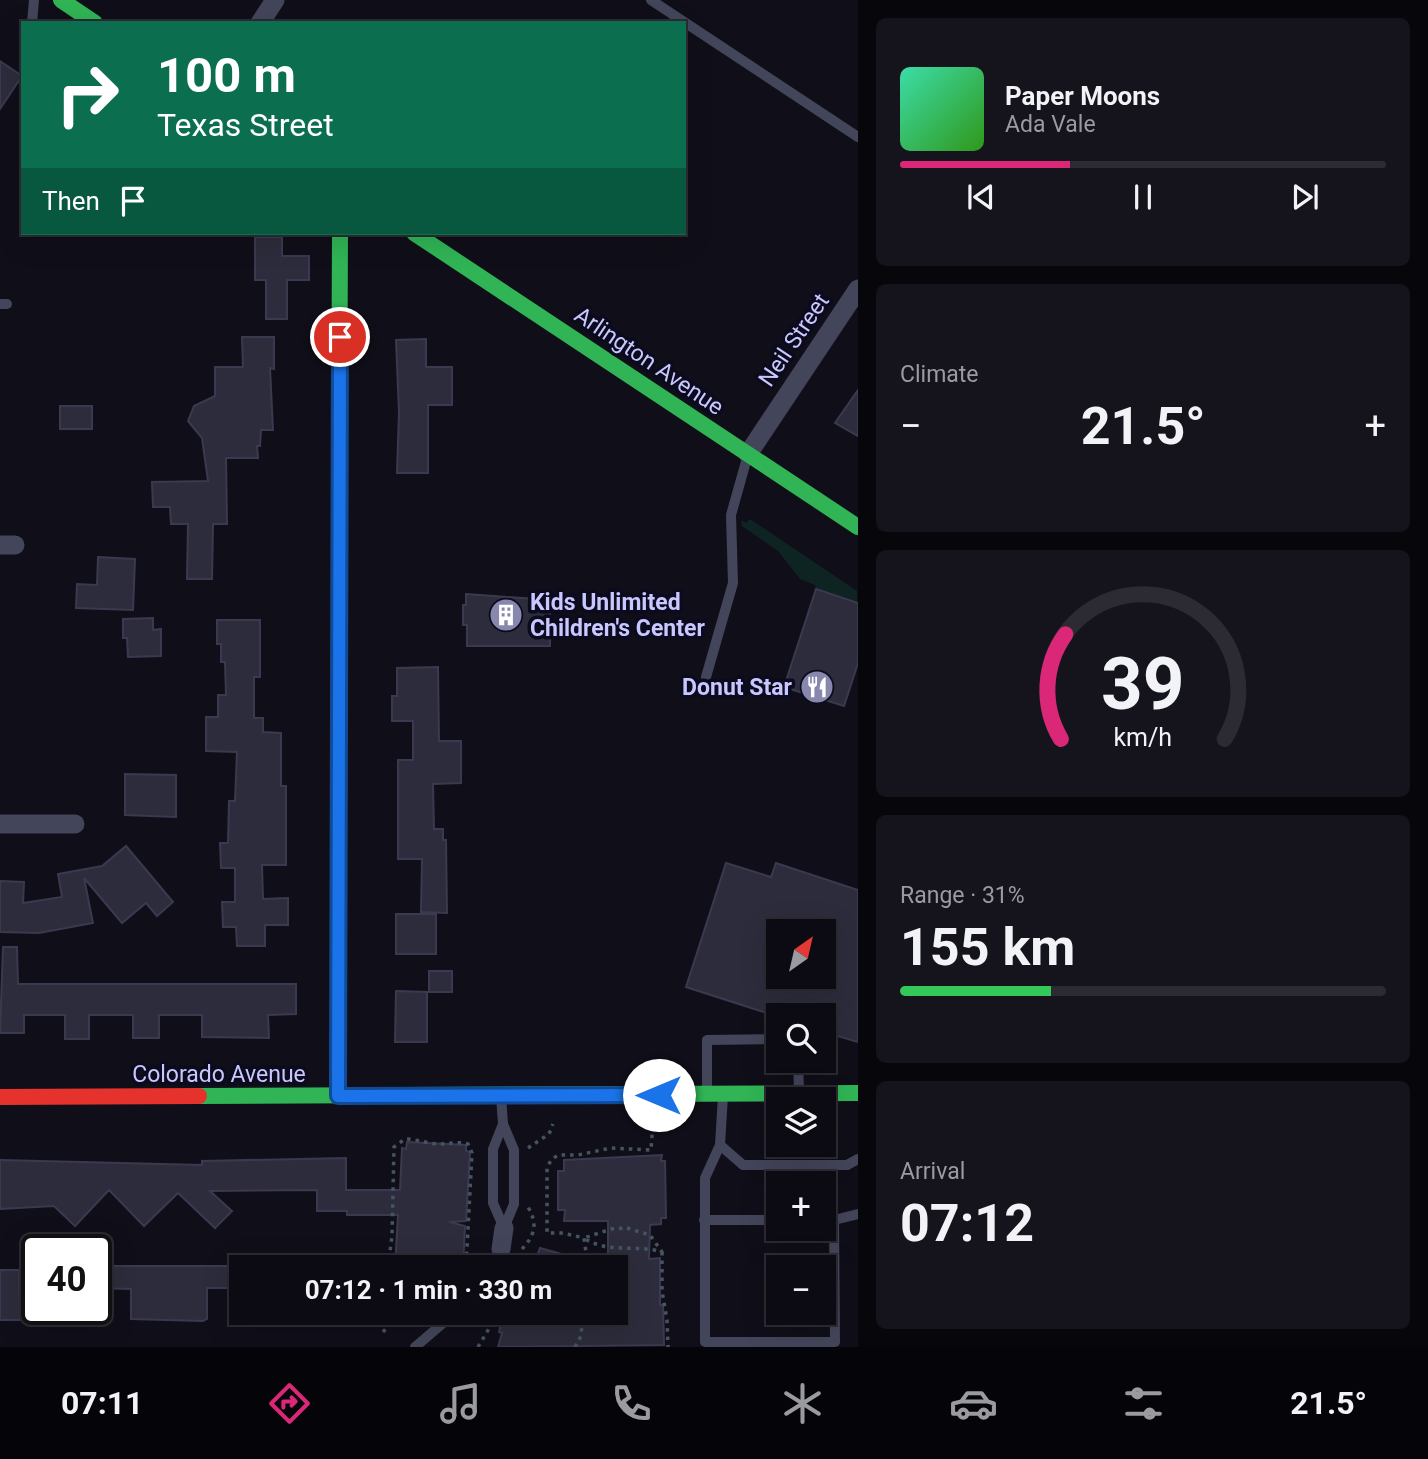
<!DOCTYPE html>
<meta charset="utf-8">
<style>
body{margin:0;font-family:Roboto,sans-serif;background:#15141c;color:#f1f3f6;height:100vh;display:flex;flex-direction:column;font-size:26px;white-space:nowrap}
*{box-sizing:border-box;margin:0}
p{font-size:23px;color:#9a9ba0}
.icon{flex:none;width:38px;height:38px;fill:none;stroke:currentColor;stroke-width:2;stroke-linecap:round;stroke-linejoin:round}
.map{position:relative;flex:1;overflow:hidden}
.side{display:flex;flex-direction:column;gap:18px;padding:18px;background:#07060a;width:570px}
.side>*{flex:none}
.guide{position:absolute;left:21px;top:21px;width:665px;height:214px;border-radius:0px;box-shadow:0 7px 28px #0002,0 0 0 2px #2c2b33;background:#0b6e4f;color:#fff;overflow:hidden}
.needle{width:46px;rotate:34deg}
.fabs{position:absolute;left:766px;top:919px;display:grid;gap:14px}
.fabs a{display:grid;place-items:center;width:70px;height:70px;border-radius:0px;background:#0c0b13;box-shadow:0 7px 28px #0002,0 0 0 2px #2c2b33;font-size:35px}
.speed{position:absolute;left:21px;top:1234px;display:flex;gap:14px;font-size:35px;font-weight:700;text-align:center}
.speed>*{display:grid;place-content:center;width:91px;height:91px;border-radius:50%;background:#0c0b13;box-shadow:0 7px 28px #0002,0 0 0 2px #2c2b33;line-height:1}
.speed .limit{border:4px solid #111;border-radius:10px;background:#fff;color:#111}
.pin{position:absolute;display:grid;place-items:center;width:60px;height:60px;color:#fff;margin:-30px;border:4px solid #fff;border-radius:50%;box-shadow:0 2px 7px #0007}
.me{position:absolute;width:77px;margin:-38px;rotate:270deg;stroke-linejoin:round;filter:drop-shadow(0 0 5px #0008)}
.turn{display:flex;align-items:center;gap:24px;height:147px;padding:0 21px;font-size:32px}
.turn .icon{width:91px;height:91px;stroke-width:2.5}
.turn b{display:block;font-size:49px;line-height:60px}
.then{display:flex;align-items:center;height:66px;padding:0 21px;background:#0003;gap:14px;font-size:26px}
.big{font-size:52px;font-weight:700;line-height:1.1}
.side .card{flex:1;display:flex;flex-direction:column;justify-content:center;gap:10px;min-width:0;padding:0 24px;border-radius:10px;background:#15141c}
.side .dial{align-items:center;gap:0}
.dial svg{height:182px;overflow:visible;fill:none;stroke:#2c2b33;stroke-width:7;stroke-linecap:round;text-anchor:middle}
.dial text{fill:#f1f3f6;stroke:none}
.song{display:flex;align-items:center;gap:21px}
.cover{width:84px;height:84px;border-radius:10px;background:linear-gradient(135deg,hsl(160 70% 55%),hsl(110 70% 35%))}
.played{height:7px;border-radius:4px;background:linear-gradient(90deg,#db2777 35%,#2c2b33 35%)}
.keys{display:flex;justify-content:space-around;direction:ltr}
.heat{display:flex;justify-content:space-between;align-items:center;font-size:38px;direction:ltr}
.charge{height:10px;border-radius:5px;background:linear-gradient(90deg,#34c759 31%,#2c2b33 0)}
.trip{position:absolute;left:229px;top:1255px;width:399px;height:70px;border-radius:0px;background:#0c0b13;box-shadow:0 7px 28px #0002,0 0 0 2px #2c2b33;font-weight:700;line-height:70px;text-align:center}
.dock{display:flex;height:112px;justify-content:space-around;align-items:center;background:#050408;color:#9a9ba0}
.dock .icon{width:49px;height:49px}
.dock .on{color:#db2777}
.dock b{font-size:32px;color:#f1f3f6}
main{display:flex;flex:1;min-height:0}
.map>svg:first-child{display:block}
.green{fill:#0e2423}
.building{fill:#2d2c3c;stroke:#3b394f;stroke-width:2;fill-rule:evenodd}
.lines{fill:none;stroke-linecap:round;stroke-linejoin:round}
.path{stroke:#445560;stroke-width:3.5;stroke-dasharray:3.5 5;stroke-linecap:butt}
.lane{stroke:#43455a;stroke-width:10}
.street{stroke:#43455a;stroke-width:19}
.fast{stroke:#30b455;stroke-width:16}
.slow{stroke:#ff9f0a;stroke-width:16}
.jam{stroke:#e5322d;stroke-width:16}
.route-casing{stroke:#114b97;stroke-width:18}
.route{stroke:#1a73e8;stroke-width:12}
.labels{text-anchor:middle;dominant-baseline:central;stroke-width:7;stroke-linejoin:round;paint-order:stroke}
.street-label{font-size:23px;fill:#c8c7ff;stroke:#0c0b1d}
.poi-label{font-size:23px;font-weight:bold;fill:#c8c7ff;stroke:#0c0b1d;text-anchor:start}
</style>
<main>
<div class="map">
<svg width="858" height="1347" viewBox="0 0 858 1347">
<rect width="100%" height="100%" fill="#100f19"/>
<polygon class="green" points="750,519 857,591 857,603 816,589 815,585 800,579 778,551 742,526 741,520 746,523"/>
<g class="building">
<polygon points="0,61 22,76 0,109"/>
<polygon points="255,237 282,237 282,256 309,256 309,280 287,280 287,319 266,319 266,280 255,280"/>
<polygon points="242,337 274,337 274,369 270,368 273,430 261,430 260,446 257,446 258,458 226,458 227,524 213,524 212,579 187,579 188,524 171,524 170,507 153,507 152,482 208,481 202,438 188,421 194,406 215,396 215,367 243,367"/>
<polygon points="426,339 426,367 452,367 452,405 428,405 428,473 397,473 399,412 396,340"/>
<polygon points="858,390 858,436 835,423"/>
<rect x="60" y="406" width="32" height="23"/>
<polygon points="98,557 135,559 133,610 76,608 77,584 97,585"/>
<polygon points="816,589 858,603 858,663 844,706 784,687"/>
<polygon points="466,594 550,600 550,646 467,646 467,625 463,625 463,605 466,605"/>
<polygon points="153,618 153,630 161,629 161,656 128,657 127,638 123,638 123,619"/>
<polygon points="217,620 260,620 260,677 254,677 254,718 263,718 263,732 281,733 281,786 286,786 286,865 262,865 263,899 288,898 288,925 265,925 265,946 237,946 236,927 223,927 222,902 235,902 235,868 221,868 220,843 228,843 229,801 235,801 237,752 206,751 206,717 218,717 218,695 226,695 225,662 221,662 221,644 217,644"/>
<polygon points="438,667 439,741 461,741 461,783 433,784 434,829 443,829 443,840 446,840 447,913 421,912 422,859 398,859 398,760 413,760 413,721 392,721 392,696 397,696 397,668"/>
<polygon points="125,774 176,775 176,817 125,815"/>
<polygon points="126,846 173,902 157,916 146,903 122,923 84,878 93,923 39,933 0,932 0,881 24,882 23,903 62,897 58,874 102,866"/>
<path d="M726,863l45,14 5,-14 82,27v152l-34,-10v-17h-51l-87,-28zM779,931h45v45h-45z"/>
<rect x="396" y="914" width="40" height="40"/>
<polygon points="3,947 17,947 18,984 296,984 296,1014 268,1015 269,1038 202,1037 202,1015 159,1015 159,1038 133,1038 133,1015 89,1015 89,1039 65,1039 65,1015 24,1015 24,1033 0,1033"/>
<rect x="429" y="971" width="23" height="21"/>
<polygon points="396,991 427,992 427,1042 395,1042"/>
<polygon points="407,1142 466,1145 466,1151 470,1152 466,1221 449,1222 465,1226 463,1267 395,1267 398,1215 347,1215 347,1211 317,1211 317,1190 210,1191 232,1211 215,1228 178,1193 144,1226 109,1190 75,1226 54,1206 0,1209 0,1160 202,1165 202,1161 346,1158 346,1190 400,1190 402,1148 406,1149"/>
<polygon points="662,1155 661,1161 665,1161 666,1218 661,1218 661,1224 650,1225 649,1259 660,1258 660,1305 663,1305 664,1345 498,1347 502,1333 499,1332 504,1312 571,1312 594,1320 594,1312 616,1312 616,1267 608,1267 608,1221 564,1221 565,1210 558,1210 558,1171 564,1171 564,1160"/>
<polygon points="540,1248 590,1262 589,1267 533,1267"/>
<polygon points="96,1266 230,1266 230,1288 207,1288 207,1319 203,1321 131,1319 131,1289 96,1288"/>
<polygon points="0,1270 19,1270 20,1320 0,1320"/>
</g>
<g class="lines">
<g class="path">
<polyline points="528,1148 549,1134 553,1124"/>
<path d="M627,1228l23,7 12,17c-26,-8 -55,2 -78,-14l27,-9z"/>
<path d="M522,1249c13,-14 16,-25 6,-42"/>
<polyline points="662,1252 662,1291 667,1320 668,1347"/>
<path d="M388,1267l4,-31 2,-89 11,-8c11,0 24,5 34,5 11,0 18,-3 29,0l4,9 -6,114"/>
<polyline points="588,1267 584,1238 563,1233 547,1233 547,1168 551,1160 558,1155 578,1155 611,1148 651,1150 653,1123"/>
<polyline points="383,1332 401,1312"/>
<polyline points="478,1347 499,1312"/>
<polyline points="575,1347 581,1336 583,1312"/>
</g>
<g class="lane">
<polyline points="651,0 858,137"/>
<polyline points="32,23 34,0"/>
<polyline points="0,304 7,304"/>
<polyline points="706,677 733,583 731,515 747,458"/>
<polyline points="798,1060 799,1090"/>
<polyline points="707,1091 707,1040 779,1039"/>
<polyline points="723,1095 720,1145 705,1178 705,1342 835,1342 834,1220 824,1220"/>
<polyline points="501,1096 503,1124 514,1150 514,1204 504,1228"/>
<polyline points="503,1124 493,1149 493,1203 504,1228"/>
<polyline points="720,1145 743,1165 847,1165 858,1159"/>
<polyline points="704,1220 779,1220"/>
<polyline points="834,1220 858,1214"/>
<polyline points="494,1267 501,1249"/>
<polyline points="415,1347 456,1312"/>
</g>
<g class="street">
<polyline points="260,23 275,0"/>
<polyline points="748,454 858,289"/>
<polyline points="0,545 15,545"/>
<polyline points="0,824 75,824"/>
<polyline points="501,1249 504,1228"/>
</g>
<g class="fast">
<polyline points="61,0 95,23"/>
<polyline points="414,233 858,527"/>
<polyline points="339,461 340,233"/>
<polyline points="199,1096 858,1093"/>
</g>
<polyline class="slow" points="339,755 339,461"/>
<g class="jam">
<polyline points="338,1096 339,755"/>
<polyline points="0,1097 199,1096"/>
</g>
</g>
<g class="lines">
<defs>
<polyline id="route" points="340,337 338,1096 659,1095"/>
</defs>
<use href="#route" class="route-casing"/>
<use href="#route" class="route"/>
</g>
<defs>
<symbol id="building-disc" viewBox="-11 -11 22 22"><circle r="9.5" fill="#8887ae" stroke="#0c0b1d"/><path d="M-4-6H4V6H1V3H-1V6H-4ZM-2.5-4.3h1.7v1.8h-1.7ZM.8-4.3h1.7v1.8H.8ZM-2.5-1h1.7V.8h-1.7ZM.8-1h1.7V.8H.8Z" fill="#fff"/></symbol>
<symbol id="restaurant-disc" viewBox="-11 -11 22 22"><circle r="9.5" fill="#8887ae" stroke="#0c0b1d"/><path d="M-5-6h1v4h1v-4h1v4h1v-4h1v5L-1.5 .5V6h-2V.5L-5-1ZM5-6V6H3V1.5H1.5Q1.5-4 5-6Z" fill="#fff"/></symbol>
</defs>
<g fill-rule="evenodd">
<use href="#building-disc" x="487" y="596" width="38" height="38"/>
<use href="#restaurant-disc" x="798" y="668" width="38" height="38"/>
</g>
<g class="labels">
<g class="street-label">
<text transform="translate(794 340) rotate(-56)">Neil Street</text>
<text transform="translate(649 361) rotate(34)">Arlington Avenue</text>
<text x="219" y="1074">Colorado Avenue</text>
</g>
<g class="poi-label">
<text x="530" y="602">Kids Unlimited<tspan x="530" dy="26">Children's Center</tspan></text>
<text x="792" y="687" text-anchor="end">Donut Star</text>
</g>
</g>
</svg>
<div class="fabs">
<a><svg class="needle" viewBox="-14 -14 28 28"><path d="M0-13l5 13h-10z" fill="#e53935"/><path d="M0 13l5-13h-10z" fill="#9a9ba0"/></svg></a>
<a><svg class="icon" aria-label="search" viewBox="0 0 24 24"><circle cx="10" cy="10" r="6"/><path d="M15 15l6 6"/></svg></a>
<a><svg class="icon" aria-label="layers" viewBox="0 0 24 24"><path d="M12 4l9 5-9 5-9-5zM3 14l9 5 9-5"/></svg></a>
<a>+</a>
<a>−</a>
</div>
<div class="speed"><div class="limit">40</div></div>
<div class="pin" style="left:340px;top:337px;background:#d93025"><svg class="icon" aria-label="arrive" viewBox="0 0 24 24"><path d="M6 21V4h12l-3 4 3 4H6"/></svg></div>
<svg class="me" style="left:659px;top:1095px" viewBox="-20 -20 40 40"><circle r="19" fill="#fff"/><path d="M0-13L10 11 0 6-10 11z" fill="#1a73e8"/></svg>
<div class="trip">07:12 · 1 min · 330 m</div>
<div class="guide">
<div class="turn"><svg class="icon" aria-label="right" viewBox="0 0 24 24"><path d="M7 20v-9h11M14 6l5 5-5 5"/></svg><div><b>100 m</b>Texas Street</div></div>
<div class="then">Then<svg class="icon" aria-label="arrive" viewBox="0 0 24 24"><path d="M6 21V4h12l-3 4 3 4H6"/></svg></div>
</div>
</div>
<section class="side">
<div class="card">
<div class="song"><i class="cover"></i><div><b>Paper Moons</b><p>Ada Vale</p></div></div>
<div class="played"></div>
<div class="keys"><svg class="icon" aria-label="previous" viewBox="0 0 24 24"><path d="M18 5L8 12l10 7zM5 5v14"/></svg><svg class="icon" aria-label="pause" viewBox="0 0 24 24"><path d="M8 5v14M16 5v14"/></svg><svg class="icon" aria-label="next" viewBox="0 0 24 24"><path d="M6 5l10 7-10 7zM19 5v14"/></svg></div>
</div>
<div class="card"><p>Climate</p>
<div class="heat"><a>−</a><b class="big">21.5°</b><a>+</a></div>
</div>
<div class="card dial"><svg viewBox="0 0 100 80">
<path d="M14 69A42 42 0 1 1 86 69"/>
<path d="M14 69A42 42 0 0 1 16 23" stroke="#db2777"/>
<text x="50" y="56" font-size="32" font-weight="700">39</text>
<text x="50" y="72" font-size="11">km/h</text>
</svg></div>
<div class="card"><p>Range · 31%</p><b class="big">155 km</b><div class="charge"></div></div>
<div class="card"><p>Arrival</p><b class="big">07:12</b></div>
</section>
</main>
<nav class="dock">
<b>07:11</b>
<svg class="icon on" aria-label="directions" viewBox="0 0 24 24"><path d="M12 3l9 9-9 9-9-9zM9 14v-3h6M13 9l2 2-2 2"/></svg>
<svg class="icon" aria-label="music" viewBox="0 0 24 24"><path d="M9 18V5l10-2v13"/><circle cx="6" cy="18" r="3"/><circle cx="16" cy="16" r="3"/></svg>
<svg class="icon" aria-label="phone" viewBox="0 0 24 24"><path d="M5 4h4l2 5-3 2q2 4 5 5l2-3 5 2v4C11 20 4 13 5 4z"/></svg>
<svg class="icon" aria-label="climate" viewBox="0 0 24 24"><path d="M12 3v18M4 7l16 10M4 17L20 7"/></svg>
<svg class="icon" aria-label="car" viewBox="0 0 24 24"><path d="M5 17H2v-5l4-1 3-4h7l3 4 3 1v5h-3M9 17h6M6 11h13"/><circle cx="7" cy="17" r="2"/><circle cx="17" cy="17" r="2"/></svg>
<svg class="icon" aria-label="filters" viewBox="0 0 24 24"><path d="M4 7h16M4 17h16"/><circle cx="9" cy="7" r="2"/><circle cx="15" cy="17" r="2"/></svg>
<b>21.5°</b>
</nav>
